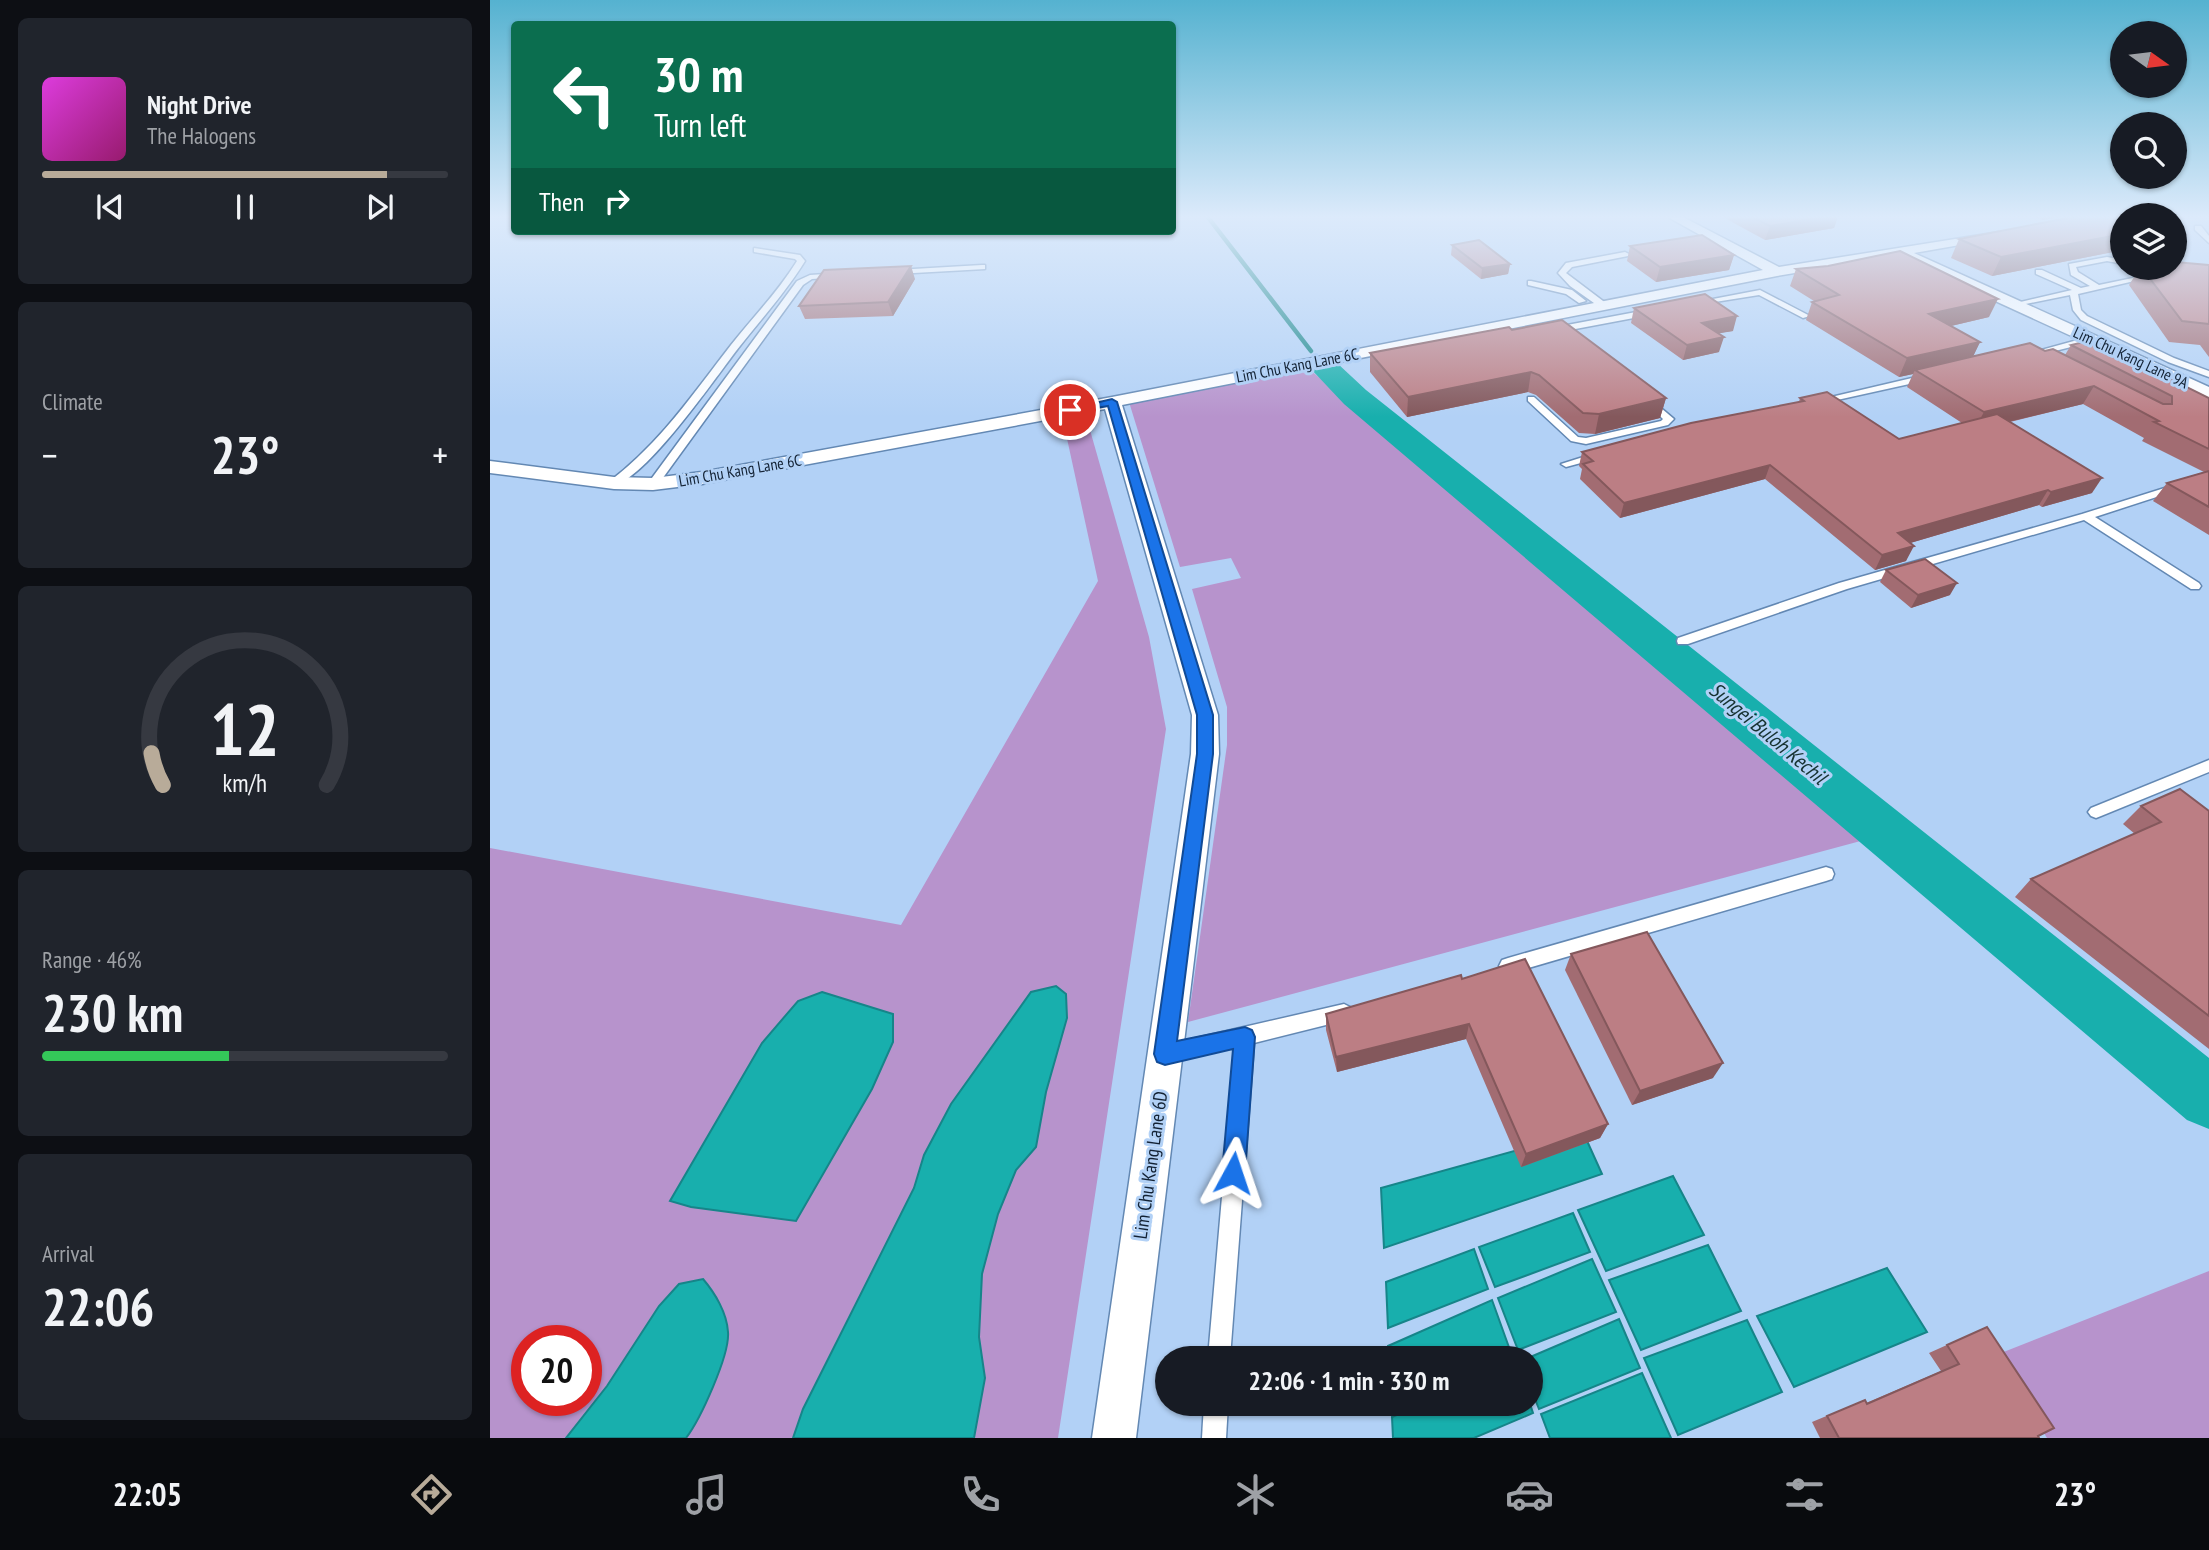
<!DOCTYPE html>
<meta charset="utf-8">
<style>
body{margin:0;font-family:"PT Sans Narrow",sans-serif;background:#20242c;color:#f1f3f6;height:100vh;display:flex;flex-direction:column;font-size:26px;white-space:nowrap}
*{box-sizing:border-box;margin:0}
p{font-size:23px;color:#9ea1a6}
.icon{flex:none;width:38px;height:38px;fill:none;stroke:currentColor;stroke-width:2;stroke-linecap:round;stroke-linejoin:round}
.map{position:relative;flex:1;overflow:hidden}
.sheet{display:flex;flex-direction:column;gap:18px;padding:18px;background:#0d0f14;width:490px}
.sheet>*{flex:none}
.hud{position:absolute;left:21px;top:21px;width:665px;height:214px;border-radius:7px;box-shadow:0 2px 5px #0004;background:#0b6e4f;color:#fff;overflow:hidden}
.needle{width:46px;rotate:104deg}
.buttons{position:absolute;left:1620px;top:21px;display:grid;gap:14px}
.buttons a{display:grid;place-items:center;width:77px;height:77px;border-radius:50%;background:#171b24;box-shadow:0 2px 5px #0004;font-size:35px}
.speed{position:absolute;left:21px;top:1325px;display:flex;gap:14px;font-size:35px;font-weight:700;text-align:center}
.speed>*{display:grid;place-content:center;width:91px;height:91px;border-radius:50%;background:#171b24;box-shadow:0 2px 5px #0004;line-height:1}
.speed .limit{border:10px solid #d22;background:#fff;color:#111}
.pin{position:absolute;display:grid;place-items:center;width:60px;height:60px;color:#fff;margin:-30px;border:4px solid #fff;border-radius:50%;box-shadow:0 2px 7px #0007}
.me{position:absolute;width:77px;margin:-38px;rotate:5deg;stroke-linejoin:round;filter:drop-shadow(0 0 5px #0008)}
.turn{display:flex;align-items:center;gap:24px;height:147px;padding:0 28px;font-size:32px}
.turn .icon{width:91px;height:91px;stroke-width:2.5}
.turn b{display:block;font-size:49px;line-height:60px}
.then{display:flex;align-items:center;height:66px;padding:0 28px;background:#0003;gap:14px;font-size:26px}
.big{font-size:52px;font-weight:800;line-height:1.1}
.sheet .tile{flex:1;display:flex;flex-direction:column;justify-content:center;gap:10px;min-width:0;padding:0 24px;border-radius:10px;background:#20242c}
.sheet .dial{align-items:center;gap:0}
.dial svg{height:182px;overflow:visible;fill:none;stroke:#363941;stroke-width:7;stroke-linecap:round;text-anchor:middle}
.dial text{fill:#f1f3f6;stroke:none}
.song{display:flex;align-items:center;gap:21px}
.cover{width:84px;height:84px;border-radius:10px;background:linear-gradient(135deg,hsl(300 70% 55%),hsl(320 70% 35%))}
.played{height:7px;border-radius:4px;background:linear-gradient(90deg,#b8ab99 85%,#363941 85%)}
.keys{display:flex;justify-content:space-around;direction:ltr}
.heat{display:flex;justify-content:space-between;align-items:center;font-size:38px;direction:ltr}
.charge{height:10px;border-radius:5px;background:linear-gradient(90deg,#34c759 46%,#363941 0)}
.trip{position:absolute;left:665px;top:1346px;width:388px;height:70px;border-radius:35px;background:#171b24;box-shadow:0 2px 5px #0004;font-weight:800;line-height:70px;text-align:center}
.tab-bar{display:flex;height:112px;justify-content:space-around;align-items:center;background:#090b0e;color:#9ea1a6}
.tab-bar .icon{width:49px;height:49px}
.tab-bar .selected{color:#b8ab99}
.tab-bar b{font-size:32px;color:#f1f3f6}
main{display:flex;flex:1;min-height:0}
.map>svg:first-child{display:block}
.green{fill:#b793cc;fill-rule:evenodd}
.water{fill:#18afad;stroke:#168589;stroke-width:2}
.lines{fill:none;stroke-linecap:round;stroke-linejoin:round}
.stream{stroke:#168589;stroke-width:4.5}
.river{fill:#18afad;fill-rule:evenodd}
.lane-casing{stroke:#6388b3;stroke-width:3}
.street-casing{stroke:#6388b3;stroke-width:3}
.lane{fill:#fff;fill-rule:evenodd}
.street{fill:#fff;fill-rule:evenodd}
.wall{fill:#a26c72}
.shaded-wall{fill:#84585c}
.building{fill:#bc7e84;stroke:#84585c;stroke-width:2}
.route{fill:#1a73e8;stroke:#114b97;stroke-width:2}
.labels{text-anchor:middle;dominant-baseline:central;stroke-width:6;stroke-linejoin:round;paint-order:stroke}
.far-street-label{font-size:16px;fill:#132234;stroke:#b2d1f6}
.street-label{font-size:19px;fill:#132234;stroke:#b2d1f6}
.water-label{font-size:21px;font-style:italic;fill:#163231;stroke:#b2d1f6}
</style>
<main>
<section class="sheet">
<div class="tile">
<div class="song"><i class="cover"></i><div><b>Night Drive</b><p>The Halogens</p></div></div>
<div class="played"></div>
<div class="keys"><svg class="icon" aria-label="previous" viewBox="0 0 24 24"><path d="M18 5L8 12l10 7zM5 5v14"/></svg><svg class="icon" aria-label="pause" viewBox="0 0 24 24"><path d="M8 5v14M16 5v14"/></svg><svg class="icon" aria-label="next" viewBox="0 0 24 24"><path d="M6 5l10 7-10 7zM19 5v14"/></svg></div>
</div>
<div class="tile"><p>Climate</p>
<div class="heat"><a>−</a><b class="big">23°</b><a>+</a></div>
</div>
<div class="tile dial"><svg viewBox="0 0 100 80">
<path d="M14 69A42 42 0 1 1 86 69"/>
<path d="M14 69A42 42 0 0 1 9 55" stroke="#b8ab99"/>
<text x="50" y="56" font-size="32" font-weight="700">12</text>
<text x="50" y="72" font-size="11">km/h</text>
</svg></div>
<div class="tile"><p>Range · 46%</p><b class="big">230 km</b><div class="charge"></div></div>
<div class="tile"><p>Arrival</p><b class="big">22:06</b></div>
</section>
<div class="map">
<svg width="1719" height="1438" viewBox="0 0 1719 1438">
<rect width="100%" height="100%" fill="#b2d1f6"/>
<g class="green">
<polygon points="819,369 1378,839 698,1022 737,745 737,707 702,589 751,578 741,558 690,567 639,402"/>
<path d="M600,430l59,207 17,92 -108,709h-568v-590l411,77 197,-344 -32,-147zM37,1340h59v60h-59z"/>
<polygon points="1719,1271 1719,1438 1557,1438 1506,1355"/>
</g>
<g class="water">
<polygon points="566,986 576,994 577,1018 556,1092 546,1147 526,1170 508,1214 492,1274 489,1337 495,1378 484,1438 303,1438 313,1409 424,1188 434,1155 461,1104 541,992"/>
<polygon points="332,992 403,1014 403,1042 382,1089 306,1221 201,1207 180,1201 272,1043 308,1001"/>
<polygon points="1093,1132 1112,1174 894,1248 891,1188"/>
<polygon points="1183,1176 1214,1235 1116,1271 1088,1210"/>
<polygon points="1083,1213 1100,1252 1005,1287 989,1247"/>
<polygon points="1218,1245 1251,1311 1151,1350 1119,1280"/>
<polygon points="984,1249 998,1289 898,1328 896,1282"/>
<polygon points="1102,1259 1126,1312 1028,1350 1008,1298"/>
<polygon points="1397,1268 1437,1332 1304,1387 1267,1316"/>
<path d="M213,1279c12,14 24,34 25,53 2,23 -28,88 -42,106h-120l41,-52 52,-80 20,-22z"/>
<polygon points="1002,1300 1021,1353 1009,1358 899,1358 898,1346"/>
<polygon points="1129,1319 1150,1368 1049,1409 1041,1389 1041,1358 1038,1358"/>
<polygon points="1257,1320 1292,1392 1188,1435 1154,1358"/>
<polygon points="1152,1373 1181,1438 1060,1438 1051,1414"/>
<polygon points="932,1404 1040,1404 1043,1413 984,1438 903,1438 902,1417"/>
</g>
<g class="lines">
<polyline class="stream" points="717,216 821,351"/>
<polygon class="river" points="836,360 847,363 876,390 1719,1058 1719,1129 1697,1120 854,404 821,369 825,363"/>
<defs>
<g id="lane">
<polygon points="1705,226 1711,226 1719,236 1719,243 1705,230"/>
<path d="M264,248l46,7 5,6c-19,31 -43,57 -65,85 -20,25 -100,143 -130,139v-4c50,-38 83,-87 121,-136 22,-28 47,-53 66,-84l-2,-2 -41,-7z"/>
<polygon points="1135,252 1139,254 1138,256 1082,267 1076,273 1117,304 1117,308 1111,308 1080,286 1068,273 1076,263"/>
<polygon points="1617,257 1633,260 1633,264 1617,261 1586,267 1588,272 1609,285 1662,274 1666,276 1588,294 1591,310 1597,316 1684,358 1719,371 1719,377 1678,362 1591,320 1583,310 1580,295 1526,306 1522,304 1582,290 1546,274 1546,270 1552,270 1591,288 1600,286 1581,275 1579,264"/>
<polygon points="492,265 495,265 495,269 406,274 402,272 406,270"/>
<polygon points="350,273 350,277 322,279 313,285 167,486 159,486 159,482 307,281 320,275"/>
<polygon points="1041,281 1082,290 1096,301 1089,303 1076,294 1038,285 1038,281"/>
<polygon points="1270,290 1320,316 1313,318 1269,295 1206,305 1202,303"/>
<polygon points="1162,309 1166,312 1165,314 1080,330 1067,337 1063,334 1077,325"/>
<polygon points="1602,336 1606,339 1605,341 1537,358 1533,355"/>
<polygon points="1439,374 1442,375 1442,379 1329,404 1324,401"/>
<polygon points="1038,397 1044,397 1088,437 1096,438 1171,421 1173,419 1153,400 1158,397 1184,419 1178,425 1096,444 1081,441 1038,401"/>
<polygon points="1109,452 1114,455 1113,457 1076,467 1071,464"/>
<polygon points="1719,474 1719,480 1605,517 1709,583 1711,586 1709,589 1701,589 1594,520 1357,589 1198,644 1188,644 1187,641 1188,638 1349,583 1592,514"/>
<polygon points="1719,760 1719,772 1611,816 1606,818 1601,816 1598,812 1601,808"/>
<polygon points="1336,867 1342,869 1344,874 1342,879 1336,881 1018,974 1012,972 1009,966 1012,960 1018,958"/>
<polygon points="854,1004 860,1007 863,1013 860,1019 764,1043 740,1358 718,1358 745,1047 676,1063 669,1060 667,1054 669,1048 676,1045"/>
<polygon points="714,1404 738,1404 736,1438 712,1438"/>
</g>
<polygon id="street" points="1176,216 1191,216 1289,267 1509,232 1511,235 1504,239 1424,253 1719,387 1719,399 1407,256 1287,276 632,405 728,715 729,754 646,1438 602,1438 701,754 702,715 615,409 212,484 163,490 124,489 0,473 0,461 124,477 163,478 212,472 622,397 1273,270"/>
</defs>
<use href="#lane" class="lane-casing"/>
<use href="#street" class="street-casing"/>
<use href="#lane" class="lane"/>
<use href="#street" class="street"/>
</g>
<g class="wall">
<polygon points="1231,216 1348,216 1344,228 1275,240"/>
<polygon points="1544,216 1576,216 1552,220"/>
<polygon points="1579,216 1633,216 1633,250 1502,276 1461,258 1469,239 1578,218"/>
<polygon points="962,245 1020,264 1018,274 991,279 961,255"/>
<polygon points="1140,246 1244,255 1239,270 1166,282 1137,261"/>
<polygon points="1719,265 1719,357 1710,345 1679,342 1639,285 1650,268 1685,268"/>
<polygon points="1306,269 1499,317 1461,326 1490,342 1483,356 1555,351 1575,355 1581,345 1719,398 1719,535 1663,501 1677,483 1714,472 1652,441 1654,438 1593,404 1520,422 1602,493 1552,507 1549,505 1420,543 1416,561 1385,570 1275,479 1130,518 1090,479 1092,469 1089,466 1092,452 1309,402 1310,398 1409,439 1472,423 1417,387 1423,374 1409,377 1316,320 1322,302 1324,301 1300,286"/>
<polygon points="425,279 403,316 315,319 309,306"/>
<polygon points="1144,308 1243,331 1228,333 1229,352 1193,360 1141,323"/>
<polygon points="1022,330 1176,398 1170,418 1105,434 1089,433 1046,395 1038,392 917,417 880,372 880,353"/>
<polygon points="1396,570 1460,595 1421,608 1390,582"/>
<polygon points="1651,806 1719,811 1719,1049 1525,897 1541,879 1645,834 1633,824"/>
<polygon points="1081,954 1223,1078 1142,1105 1075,970"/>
<polygon points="972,979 1118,1124 1110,1138 1031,1167 976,1039 847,1072 836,1030 836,1014"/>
<polygon points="1497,1327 1549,1438 1330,1438 1322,1422 1375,1400 1376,1403 1451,1371 1439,1353"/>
</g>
<g class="shaded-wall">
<polygon points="1339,216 1348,216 1344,228 1275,240 1280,226"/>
<polygon points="1554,216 1576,216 1552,220"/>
<polygon points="1633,234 1633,250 1502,276 1511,257"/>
<polygon points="1244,255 1239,270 1166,282 1170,267"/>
<polygon points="1020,264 1018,274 991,279 992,268"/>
<polygon points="421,266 425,279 403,316 398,302"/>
<polygon points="1508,299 1499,317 1431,333 1439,314"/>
<polygon points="1247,316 1243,331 1208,337 1212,323"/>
<polygon points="1234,337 1229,352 1193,360 1197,345"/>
<polygon points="1490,342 1481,361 1425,370 1423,374 1409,377 1417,358"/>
<polygon points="1041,372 1038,392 917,417 918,397"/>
<polygon points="1604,386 1593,404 1484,430 1494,412"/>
<polygon points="1176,398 1170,418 1105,434 1109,414"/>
<polygon points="1280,465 1275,479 1130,518 1134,503"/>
<polygon points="1612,478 1602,493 1552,507 1561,492"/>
<polygon points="1558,490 1549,505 1400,549 1408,533"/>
<polygon points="1424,546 1416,561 1385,570 1392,555"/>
<polygon points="1467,583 1460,595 1421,608 1428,595"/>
<polygon points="979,1024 976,1039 847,1072 846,1057"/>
<polygon points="1233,1063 1223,1078 1142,1105 1150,1091"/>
<polygon points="1118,1124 1110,1138 1031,1167 1036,1154"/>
</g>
<g class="building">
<polygon points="1260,216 1339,216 1280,226"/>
<polygon points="1588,216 1633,216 1633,234 1511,257 1469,239"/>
<polygon points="1212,235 1244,255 1170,267 1140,246"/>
<polygon points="989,240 1020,264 992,268 962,245"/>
<polygon points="1410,251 1508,299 1439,314 1490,342 1417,358 1322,302 1349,295 1306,269 1338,266"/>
<polygon points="1685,262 1719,265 1719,324 1692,321 1652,268 1685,268"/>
<polygon points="421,266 398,302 309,306 334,270"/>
<polygon points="1215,294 1247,316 1212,323 1234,337 1197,345 1144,308"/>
<polygon points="1072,320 1176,398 1109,414 1093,413 1049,375 1041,372 918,397 880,353 1019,327 1022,330"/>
<polygon points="1602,340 1719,398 1719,449 1664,422 1669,421 1604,386 1494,412 1425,370 1540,343 1555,351 1563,349 1673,404 1682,404 1682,396 1581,345"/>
<polygon points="1337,392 1409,439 1507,414 1612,478 1561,492 1558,490 1408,533 1424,546 1392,555 1280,465 1134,503 1093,464 1103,461 1092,452 1201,423 1314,401 1310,398"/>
<polygon points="1719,471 1719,507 1677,483"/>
<polygon points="1435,559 1467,583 1428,595 1396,570"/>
<polygon points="1690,789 1719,811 1719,1016 1541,879 1671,822 1651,806"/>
<polygon points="1157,932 1233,1063 1150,1091 1081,954"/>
<polygon points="1035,959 1118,1124 1036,1154 979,1024 846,1057 836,1014 971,975 972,979"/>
<polygon points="1497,1327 1564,1428 1548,1436 1549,1438 1349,1438 1337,1416 1375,1400 1377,1404 1469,1364 1457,1345"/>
</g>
<linearGradient id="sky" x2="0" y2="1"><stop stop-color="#55b2d0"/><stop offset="0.52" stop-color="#dceafb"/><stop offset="1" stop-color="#dceafb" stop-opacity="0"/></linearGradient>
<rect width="1719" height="417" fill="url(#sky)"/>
<polygon class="route" points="622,399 627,402 723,715 723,754 687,1041 755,1027 762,1030 765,1037 755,1173 752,1181 743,1184 735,1181 732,1173 743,1049 675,1065 667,1062 664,1054 707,754 707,715 618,406 580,413 575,410"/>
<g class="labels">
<g class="far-street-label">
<text transform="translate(1641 357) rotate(25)">Lim Chu Kang Lane 9A</text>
<text transform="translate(807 365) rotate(-11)">Lim Chu Kang Lane 6C</text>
<text transform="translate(250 470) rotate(-10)">Lim Chu Kang Lane 6C</text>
</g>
<g class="street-label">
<text transform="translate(660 1165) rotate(-82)">Lim Chu Kang Lane 6D</text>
</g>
<g class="water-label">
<text transform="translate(1278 733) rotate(40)">Sungei Buloh Kechil</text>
</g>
</g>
</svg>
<div class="buttons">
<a><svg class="needle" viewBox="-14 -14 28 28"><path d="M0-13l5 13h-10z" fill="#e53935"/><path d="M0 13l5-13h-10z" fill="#9ea1a6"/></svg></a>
<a><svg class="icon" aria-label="search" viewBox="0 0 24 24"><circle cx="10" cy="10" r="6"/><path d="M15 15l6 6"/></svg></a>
<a><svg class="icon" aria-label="layers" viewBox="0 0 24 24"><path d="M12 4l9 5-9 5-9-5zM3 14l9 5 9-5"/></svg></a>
</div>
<div class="speed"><div class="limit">20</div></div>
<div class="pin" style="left:580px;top:410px;background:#d93025"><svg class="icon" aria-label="arrive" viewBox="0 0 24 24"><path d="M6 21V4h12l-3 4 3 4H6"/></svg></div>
<svg class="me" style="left:743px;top:1173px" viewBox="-20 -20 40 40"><path d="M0-17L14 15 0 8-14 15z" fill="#1a73e8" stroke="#fff" stroke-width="4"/></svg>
<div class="trip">22:06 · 1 min · 330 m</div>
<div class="hud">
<div class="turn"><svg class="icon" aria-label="left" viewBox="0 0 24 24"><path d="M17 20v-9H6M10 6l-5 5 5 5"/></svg><div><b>30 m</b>Turn left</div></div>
<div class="then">Then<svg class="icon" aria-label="right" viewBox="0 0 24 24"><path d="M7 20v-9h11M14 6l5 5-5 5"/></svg></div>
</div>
</div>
</main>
<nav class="tab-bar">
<b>22:05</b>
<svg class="icon selected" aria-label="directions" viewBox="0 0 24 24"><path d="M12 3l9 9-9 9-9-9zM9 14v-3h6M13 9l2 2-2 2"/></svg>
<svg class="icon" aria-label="music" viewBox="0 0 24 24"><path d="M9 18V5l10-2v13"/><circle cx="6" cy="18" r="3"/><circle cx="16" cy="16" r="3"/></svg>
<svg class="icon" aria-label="phone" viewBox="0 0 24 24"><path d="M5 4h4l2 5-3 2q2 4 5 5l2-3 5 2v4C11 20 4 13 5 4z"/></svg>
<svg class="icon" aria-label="climate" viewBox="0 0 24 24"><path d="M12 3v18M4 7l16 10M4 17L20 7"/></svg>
<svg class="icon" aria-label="car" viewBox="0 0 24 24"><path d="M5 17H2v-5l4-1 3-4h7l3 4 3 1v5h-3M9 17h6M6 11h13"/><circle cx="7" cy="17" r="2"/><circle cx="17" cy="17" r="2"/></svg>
<svg class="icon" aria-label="filters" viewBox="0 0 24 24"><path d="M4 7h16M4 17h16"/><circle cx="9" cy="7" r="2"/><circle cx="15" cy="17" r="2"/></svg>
<b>23°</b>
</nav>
